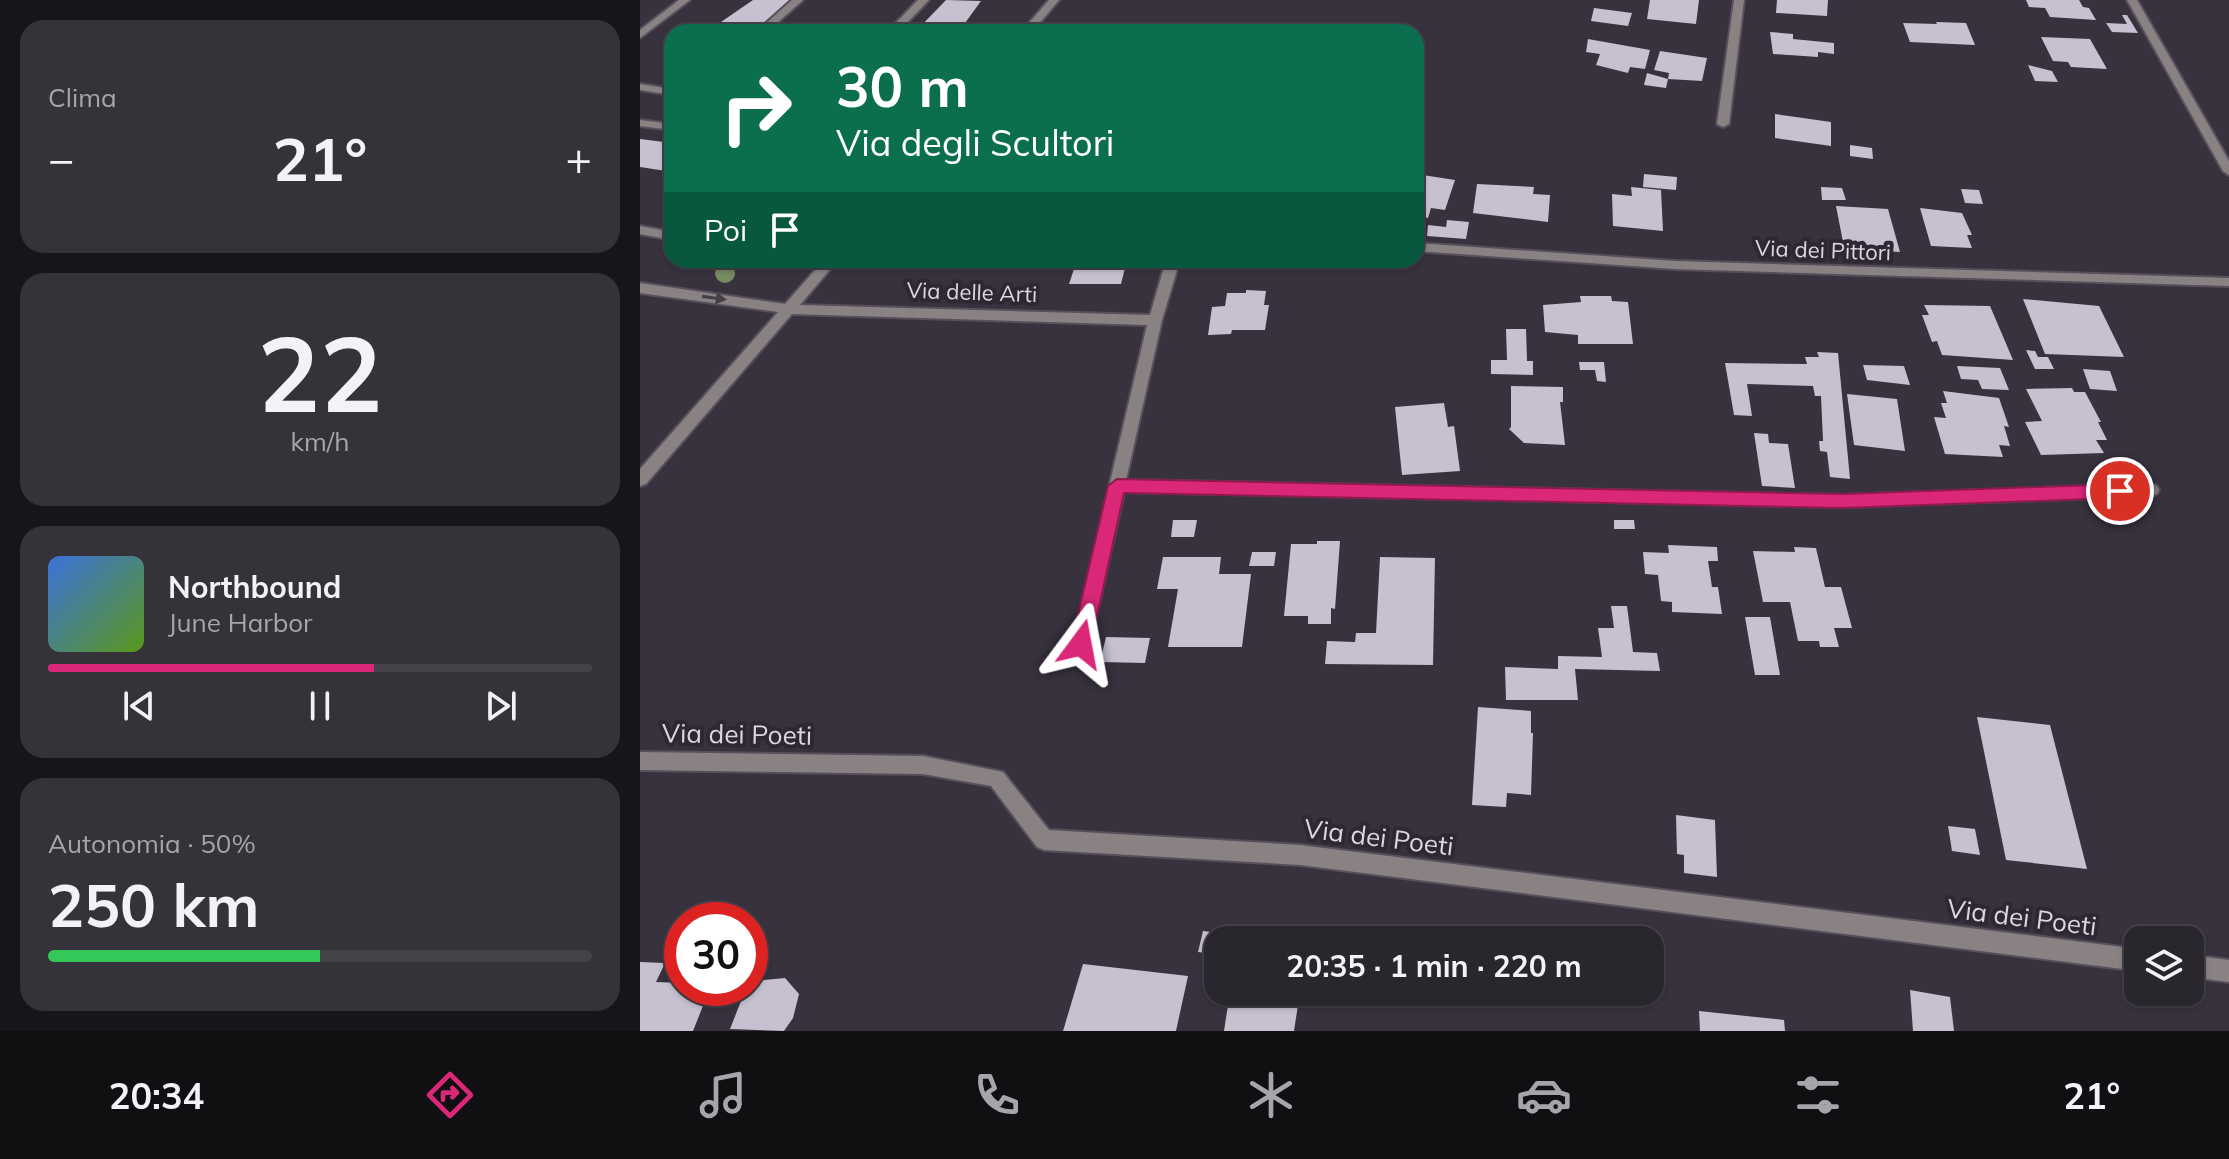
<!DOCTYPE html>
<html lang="it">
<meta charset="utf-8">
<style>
body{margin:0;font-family:Mulish,sans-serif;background:#35323a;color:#f1f3f6;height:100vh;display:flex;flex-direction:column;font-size:30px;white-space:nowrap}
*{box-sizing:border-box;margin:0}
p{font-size:26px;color:#a5a5aa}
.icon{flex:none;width:44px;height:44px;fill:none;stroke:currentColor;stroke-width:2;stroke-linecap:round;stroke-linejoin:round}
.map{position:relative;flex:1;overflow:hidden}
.drawer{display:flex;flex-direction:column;gap:20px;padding:20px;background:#171519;width:640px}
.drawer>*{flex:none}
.top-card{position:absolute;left:24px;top:24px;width:760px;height:244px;border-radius:24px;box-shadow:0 2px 6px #0004,0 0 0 2px #45434a;background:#0b6e4f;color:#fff;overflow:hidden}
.controls{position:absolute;left:1484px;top:926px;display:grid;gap:16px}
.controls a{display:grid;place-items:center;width:80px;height:80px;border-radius:16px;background:#29262e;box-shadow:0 2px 6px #0004,0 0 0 2px #45434a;font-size:40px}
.speed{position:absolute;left:24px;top:902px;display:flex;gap:16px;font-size:40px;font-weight:700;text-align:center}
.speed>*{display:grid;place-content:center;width:104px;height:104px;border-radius:50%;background:#29262e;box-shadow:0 2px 6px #0004,0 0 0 2px #45434a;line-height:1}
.speed .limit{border:12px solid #d22;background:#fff;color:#111}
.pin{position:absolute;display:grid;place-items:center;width:68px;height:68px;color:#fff;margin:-34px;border:4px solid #fff;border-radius:50%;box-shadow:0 2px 8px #0007}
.me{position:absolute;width:88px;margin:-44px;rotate:13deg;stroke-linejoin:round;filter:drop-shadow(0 0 6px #0008)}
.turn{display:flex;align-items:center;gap:28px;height:168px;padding:0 40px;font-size:36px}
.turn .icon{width:104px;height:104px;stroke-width:2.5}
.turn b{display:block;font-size:56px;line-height:68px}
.then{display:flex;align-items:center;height:76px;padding:0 40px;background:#0003;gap:16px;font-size:30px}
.big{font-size:60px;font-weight:700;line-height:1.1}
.drawer .widget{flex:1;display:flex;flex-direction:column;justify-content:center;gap:12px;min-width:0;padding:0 28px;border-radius:24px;background:#35323a}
.drawer .dial{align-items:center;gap:0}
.dial b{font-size:104px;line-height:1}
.song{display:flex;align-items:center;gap:24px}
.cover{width:96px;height:96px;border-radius:12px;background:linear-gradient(135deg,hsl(220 70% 55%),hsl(90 70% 35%))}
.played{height:8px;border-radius:4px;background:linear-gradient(90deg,#db2777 60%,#45434a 60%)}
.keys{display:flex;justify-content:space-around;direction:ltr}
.heat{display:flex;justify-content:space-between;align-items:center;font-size:44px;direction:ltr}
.charge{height:12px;border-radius:6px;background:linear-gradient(90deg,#34c759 50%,#45434a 0)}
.trip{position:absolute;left:564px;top:926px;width:460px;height:80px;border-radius:24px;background:#29262e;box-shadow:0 2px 6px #0004,0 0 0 2px #45434a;font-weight:700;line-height:80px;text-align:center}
.tab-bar{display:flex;height:128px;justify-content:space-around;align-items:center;background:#100f12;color:#a5a5aa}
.tab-bar .icon{width:56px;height:56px}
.tab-bar .selected{color:#db2777}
.tab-bar b{font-size:36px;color:#f1f3f6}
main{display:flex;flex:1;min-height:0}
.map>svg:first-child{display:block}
.building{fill:#c6c0d0}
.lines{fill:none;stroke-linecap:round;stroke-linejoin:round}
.lane-casing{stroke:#55505b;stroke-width:4}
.street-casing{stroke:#55505b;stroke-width:4}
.lane{fill:#8a8182;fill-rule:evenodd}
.street{fill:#8a8182;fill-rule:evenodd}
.tree{fill:#768b5f}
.oneway{fill:#443e48}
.route{fill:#db2777;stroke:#8e194d;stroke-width:2}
.labels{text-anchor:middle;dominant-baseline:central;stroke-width:8;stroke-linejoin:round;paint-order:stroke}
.street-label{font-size:22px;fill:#dbd7e0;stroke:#2d2834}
.near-street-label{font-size:26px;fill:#dbd7e0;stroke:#2d2834}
</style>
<main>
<section class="drawer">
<div class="widget"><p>Clima</p>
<div class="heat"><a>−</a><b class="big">21°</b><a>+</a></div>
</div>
<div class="widget dial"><b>22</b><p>km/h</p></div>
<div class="widget">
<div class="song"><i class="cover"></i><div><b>Northbound</b><p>June Harbor</p></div></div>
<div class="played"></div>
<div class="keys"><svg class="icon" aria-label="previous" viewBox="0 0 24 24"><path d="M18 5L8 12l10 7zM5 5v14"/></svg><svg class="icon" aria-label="pause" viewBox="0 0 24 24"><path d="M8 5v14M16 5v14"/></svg><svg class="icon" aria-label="next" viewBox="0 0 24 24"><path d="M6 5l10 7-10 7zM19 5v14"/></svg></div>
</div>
<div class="widget"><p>Autonomia · 50%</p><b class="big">250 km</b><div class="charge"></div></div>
</section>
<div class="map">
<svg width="1589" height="1031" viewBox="0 0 1589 1031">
<rect width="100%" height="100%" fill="#37323e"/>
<g class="building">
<polygon points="113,0 154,0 116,32 74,32 86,22 81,22"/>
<polygon points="306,0 341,1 320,30 275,32"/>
<polygon points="1010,0 1059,0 1056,24 1007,19"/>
<polygon points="1137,0 1188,0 1187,16 1136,13"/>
<polygon points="1386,0 1439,0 1443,7 1449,8 1456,20 1410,17 1405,8 1389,7"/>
<polygon points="954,8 992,13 988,26 951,21"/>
<polygon points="1482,15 1487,15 1498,33 1472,32 1466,23 1487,24"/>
<polygon points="1296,22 1326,23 1335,45 1270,42 1263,23 1297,24"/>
<polygon points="1130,32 1153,34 1153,39 1194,43 1194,54 1178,52 1178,57 1133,54"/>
<polygon points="1401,37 1450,39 1467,69 1431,67 1428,62 1413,61"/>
<polygon points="948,39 1010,50 1005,69 990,67 988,73 956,65 960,54 946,52"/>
<polygon points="1020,51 1067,58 1062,81 1028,79 1029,73 1014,70"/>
<polygon points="1388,65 1412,71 1418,82 1395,81"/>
<polygon points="1007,73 1028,79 1026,88 1004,85"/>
<polygon points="1135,114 1191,122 1191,146 1135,138"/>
<polygon points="0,139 32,143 32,175 24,174 26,171 0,167"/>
<polygon points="1210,145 1232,148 1233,159 1210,156"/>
<polygon points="776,174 815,180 805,210 791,208 788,218 776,216"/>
<polygon points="1004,174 1037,177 1036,190 1003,187"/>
<polygon points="837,184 894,187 893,194 910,195 908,222 833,213"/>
<polygon points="991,187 1021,190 1023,231 973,226 972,194 992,196"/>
<polygon points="1181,187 1202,188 1206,200 1182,200"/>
<polygon points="1321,189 1339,190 1343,204 1325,203"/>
<polygon points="1196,206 1248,209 1260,252 1228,250 1226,243 1203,242"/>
<polygon points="1280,208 1322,213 1332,235 1327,235 1332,248 1291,246"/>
<polygon points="807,220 829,222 826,239 787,236 788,225 806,227"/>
<polygon points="437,260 487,260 481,284 429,284"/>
<polygon points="606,290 626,291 624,305 629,305 625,330 592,330 591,334 568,335 572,307 585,306 587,293 606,293"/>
<polygon points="940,296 971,296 972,301 988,302 993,344 938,344 938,335 905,332 903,305 941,302"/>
<polygon points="1383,299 1459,306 1484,357 1405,354"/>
<polygon points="1284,305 1350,306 1373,360 1302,355 1297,341 1292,342 1282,315 1289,315"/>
<polygon points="866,329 886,329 887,361 893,361 893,375 851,374 851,360 867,360"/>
<polygon points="1386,350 1395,351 1398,357 1408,357 1414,369 1395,369"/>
<polygon points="1177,352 1198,353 1210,479 1190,477 1187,452 1180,451 1179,441 1183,441 1181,396 1175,396 1173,386 1107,384 1112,416 1094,415 1085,363 1167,364 1165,357 1179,357"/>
<polygon points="939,362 964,362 966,382 957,381 955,370 940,370"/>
<polygon points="1223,365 1264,366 1270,385 1227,380"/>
<polygon points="1317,366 1360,368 1369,390 1342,389 1338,380 1321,379"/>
<polygon points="1443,369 1470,371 1477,391 1450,389"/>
<polygon points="871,386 923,387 923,402 920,402 925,445 884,443 869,429 871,427"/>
<polygon points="1432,388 1434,392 1445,392 1461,422 1458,422 1467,440 1456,440 1464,453 1401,455 1385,422 1402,421 1386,389"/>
<polygon points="1303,391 1359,398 1369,427 1364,426 1370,446 1359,445 1363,457 1305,454 1294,417 1306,418 1301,403 1307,403"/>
<polygon points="1207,394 1257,399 1265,451 1214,445"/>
<polygon points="804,403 808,427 814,426 820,471 762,475 755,407"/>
<polygon points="1114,433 1128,434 1129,443 1148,444 1155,488 1122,486"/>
<polygon points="533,520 557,520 554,537 531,537"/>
<polygon points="974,520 994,520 995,529 974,529"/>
<polygon points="677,541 700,541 695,609 691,608 691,624 668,624 668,616 644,616 651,544 677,544"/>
<polygon points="1028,545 1077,547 1078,561 1068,561 1072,587 1078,587 1082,614 1032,612 1032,602 1021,601 1018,575 1005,574 1003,552 1029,553"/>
<polygon points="1154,547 1176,548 1185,587 1201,587 1212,628 1194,628 1199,647 1180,647 1179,641 1158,641 1150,602 1123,602 1113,551 1155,552"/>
<polygon points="612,552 636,552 634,566 609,566"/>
<polygon points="523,557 581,557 579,574 611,574 602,647 528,647 538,589 517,589"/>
<polygon points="740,557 795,558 793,665 685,664 687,641 715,642 716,633 736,633"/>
<polygon points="971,606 987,606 993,652 1017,653 1020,671 935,669 938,700 866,700 865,667 918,669 918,656 962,657 958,628 974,628"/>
<polygon points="1105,617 1130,617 1140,675 1115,675"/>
<polygon points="466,637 510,638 505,663 460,662"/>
<polygon points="838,707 891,711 891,733 893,733 891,795 867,793 866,807 832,805"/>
<polygon points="1337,717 1410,725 1447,869 1366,860"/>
<polygon points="1036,815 1075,820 1077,877 1044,873 1044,855 1037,854"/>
<polygon points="1308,826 1335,829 1340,855 1312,851"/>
<polygon points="563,931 580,933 575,954 558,952"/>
<polygon points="0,962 25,963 16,982 42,983 42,988 70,988 53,1031 0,1031"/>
<polygon points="443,964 548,976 536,1031 423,1031"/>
<polygon points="145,978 159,994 153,1018 144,1031 90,1029 103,996 124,980"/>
<polygon points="1270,990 1310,997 1314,1031 1273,1031"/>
<polygon points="590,992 660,992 654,1031 584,1031"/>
<polygon points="1059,1011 1144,1020 1145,1031 1060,1031"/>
</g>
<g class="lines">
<defs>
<g id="lane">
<polygon points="152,0 163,0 127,32 116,32"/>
<polygon points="278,0 289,0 258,32 247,32"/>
<polygon points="0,84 32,89 32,95 0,90"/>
<polygon points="0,120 32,124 32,130 0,126"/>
</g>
<g id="street">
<polygon points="39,0 50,0 0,38 0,30"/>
<polygon points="409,0 419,0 392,32 381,32"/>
<polygon points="1094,0 1104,0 1089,124 1083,127 1077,124"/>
<polygon points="1487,0 1497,0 1589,161 1589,175 1583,171"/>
<polygon points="0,226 32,232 32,240 0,234"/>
<polygon points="776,243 1035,261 1589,278 1589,286 1035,269 776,251"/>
<polygon points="184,260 198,260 160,305 510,315 526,260 540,260 522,320 486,480 1203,495 1511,484 1517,486 1519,490 1517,494 1511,496 1203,507 484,492 450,644 447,649 441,652 435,649 432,644 507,325 152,314 6,484 0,486 0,469 138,312 0,293 0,283 145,304"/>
<polygon points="0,752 283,756 363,772 409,830 660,845 1498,949 1498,971 660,865 404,850 397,847 351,786 283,774 0,770"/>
<polygon points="1550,955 1589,960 1589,982 1550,977"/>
</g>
</defs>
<use href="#lane" class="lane-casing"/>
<use href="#street" class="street-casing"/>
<use href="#lane" class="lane"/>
<use href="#street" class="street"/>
</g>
<circle class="tree" cx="85" cy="273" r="10"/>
<defs><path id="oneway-solid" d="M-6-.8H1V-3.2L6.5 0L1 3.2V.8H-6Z" transform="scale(2)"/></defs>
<use class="oneway" href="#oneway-solid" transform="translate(74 298) rotate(8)"/>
<polygon class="route" points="477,479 1203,494 1480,484 1489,491 1480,498 1203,508 484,493 451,644 448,650 441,653 434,650 431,644 468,486"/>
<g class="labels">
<g class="street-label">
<text transform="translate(1183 250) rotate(2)">Via dei Pittori</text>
<text transform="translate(332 292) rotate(2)">Via delle Arti</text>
</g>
<g class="near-street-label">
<text transform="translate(97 734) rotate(1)">Via dei Poeti</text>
<text transform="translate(739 837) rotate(7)">Via dei Poeti</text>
<text transform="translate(1382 917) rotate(7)">Via dei Poeti</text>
</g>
</g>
</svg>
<div class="controls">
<a><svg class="icon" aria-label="layers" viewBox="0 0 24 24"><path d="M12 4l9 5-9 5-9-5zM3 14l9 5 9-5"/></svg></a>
</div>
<div class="speed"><div class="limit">30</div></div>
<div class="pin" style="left:1480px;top:491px;background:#d93025"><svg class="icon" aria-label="arrive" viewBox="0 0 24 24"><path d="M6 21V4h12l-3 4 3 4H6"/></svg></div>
<svg class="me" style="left:441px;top:644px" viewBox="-20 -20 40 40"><path d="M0-17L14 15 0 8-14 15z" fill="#db2777" stroke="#fff" stroke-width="4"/></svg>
<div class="trip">20:35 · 1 min · 220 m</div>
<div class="top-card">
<div class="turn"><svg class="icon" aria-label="right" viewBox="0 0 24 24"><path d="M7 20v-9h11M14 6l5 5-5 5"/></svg><div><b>30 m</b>Via degli Scultori</div></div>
<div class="then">Poi<svg class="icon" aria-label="arrive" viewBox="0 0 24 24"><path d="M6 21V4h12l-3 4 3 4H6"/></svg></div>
</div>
</div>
</main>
<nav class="tab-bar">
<b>20:34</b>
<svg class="icon selected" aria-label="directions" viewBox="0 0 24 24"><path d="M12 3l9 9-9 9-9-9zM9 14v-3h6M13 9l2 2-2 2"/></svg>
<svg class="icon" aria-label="music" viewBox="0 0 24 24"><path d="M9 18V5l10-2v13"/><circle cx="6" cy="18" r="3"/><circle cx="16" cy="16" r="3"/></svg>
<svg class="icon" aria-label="phone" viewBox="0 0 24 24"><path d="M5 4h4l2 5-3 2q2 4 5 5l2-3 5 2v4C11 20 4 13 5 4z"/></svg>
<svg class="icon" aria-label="climate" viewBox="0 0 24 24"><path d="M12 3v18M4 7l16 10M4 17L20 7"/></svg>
<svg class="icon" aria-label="car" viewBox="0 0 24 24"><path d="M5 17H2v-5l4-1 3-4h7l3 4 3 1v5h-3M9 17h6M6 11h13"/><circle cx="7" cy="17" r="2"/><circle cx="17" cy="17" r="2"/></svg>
<svg class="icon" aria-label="filters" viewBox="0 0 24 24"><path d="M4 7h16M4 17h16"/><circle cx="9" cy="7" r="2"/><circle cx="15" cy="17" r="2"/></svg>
<b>21°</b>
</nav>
